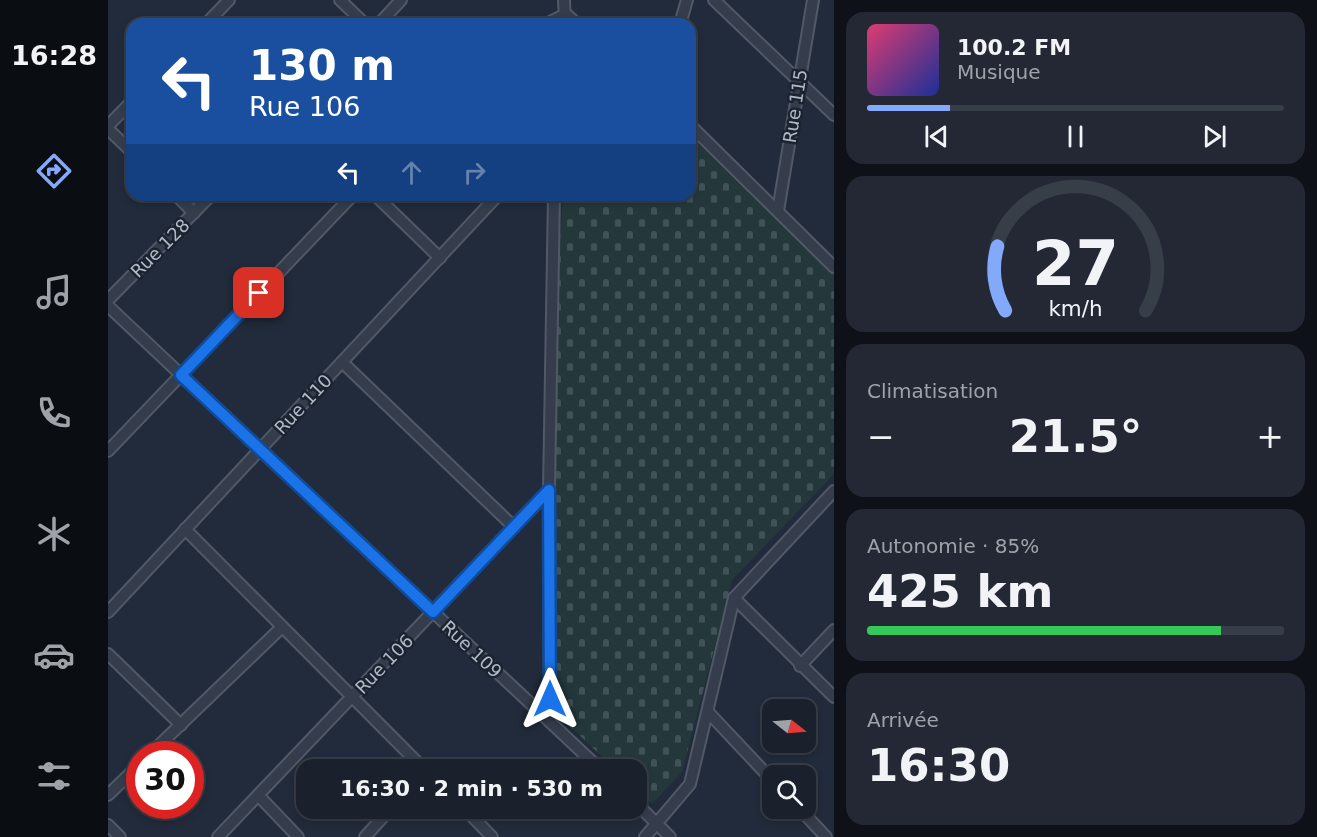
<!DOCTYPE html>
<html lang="fr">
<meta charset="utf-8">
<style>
body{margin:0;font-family:"DejaVu Sans",sans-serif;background:#232834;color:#f1f3f6;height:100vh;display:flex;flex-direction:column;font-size:22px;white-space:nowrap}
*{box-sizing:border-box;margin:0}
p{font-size:20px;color:#9fa3a9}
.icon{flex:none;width:33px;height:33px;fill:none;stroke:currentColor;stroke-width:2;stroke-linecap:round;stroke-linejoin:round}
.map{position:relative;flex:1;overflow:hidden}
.drawer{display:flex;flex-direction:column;gap:12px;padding:12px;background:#0e1218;width:483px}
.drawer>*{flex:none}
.top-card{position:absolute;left:18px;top:18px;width:570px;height:183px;border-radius:18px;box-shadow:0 3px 9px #0003,0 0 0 2px #383e48;background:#1a4fa0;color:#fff;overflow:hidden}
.needle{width:39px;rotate:107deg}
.controls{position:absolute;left:654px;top:699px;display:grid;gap:12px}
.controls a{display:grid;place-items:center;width:54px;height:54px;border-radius:12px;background:#1a202c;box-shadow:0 3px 9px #0003,0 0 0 2px #383e48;font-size:30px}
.speed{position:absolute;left:18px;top:741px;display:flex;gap:12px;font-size:30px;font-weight:700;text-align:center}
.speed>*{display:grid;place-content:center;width:78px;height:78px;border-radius:50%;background:#1a202c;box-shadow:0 3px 9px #0003,0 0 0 2px #383e48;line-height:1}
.speed .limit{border:9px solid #d22;background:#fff;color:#111}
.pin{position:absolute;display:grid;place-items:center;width:51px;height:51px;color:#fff;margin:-26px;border-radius:12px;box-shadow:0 3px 9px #0006}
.me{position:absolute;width:66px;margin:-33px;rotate:0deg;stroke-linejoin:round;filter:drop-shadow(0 0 4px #0008)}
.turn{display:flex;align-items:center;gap:21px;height:126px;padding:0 24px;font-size:27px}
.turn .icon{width:78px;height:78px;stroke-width:2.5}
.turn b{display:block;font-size:42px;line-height:51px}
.lanes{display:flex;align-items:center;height:57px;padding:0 24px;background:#0003;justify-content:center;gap:30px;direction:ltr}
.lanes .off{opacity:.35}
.big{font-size:45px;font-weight:600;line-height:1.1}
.drawer .tile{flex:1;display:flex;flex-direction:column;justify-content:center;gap:9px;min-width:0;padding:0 21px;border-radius:18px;background:#232834}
.drawer .dial{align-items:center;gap:0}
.dial svg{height:156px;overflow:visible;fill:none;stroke:#383e48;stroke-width:7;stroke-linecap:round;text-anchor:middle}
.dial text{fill:#f1f3f6;stroke:none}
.song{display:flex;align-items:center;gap:18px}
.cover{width:72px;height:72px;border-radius:9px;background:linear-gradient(135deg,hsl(340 70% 55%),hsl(230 70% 35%))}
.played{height:6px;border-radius:3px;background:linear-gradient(90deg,#83aafa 20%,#383e48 20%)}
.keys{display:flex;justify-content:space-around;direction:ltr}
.heat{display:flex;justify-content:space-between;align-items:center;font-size:33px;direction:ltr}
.charge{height:9px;border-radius:4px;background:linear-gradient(90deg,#34c759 85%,#383e48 0)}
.trip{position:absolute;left:188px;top:759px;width:351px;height:60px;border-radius:18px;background:#1a202c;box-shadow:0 3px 9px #0003,0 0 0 2px #383e48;font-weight:600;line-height:60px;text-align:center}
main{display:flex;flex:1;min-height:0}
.tabs{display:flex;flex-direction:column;width:108px;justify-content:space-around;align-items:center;background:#0a0d12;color:#9fa3a9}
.tabs .icon{width:42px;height:42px}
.tabs .selected{color:#83aafa}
.tabs b{font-size:27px;color:#f1f3f6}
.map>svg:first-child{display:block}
.cemetery{fill:url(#cemetery-stones)}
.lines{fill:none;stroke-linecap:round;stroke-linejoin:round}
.street-casing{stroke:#515866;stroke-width:14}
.street{stroke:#353d4c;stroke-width:10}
.route-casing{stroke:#114b97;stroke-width:15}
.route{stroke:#1a73e8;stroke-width:10}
.labels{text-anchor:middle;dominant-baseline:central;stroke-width:5;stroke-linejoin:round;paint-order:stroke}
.street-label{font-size:18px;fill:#b1b8c7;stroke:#1b2230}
</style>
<main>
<nav class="tabs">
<b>16:28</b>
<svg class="icon selected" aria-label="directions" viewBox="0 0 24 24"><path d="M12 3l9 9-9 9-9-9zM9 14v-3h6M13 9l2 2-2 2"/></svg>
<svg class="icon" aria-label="music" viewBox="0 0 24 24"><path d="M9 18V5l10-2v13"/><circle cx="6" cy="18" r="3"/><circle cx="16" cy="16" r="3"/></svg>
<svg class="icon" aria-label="phone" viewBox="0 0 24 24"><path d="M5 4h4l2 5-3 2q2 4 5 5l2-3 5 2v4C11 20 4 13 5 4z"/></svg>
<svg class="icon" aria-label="climate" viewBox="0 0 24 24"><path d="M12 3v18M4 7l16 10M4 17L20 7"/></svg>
<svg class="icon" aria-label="car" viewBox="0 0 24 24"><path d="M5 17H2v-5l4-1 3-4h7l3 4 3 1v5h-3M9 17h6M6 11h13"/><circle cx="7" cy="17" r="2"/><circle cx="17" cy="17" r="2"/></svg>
<svg class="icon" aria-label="filters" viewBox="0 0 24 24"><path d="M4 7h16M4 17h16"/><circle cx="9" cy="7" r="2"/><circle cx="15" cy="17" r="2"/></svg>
</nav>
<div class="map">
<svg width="726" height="837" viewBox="0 0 726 837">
<defs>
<pattern id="cemetery-stones" width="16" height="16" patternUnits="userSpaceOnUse" patternTransform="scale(1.5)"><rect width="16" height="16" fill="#24383c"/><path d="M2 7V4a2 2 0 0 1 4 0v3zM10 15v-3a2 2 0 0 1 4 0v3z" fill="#415357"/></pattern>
</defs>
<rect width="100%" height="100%" fill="#222b3b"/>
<polygon class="cemetery" points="582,136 726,275 726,474 624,580 574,772 544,804 528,790 528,770 507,769 446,711 447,331 455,195 582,195"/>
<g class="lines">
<defs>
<g id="street">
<polyline points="232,0 257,24"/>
<polyline points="456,0 457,24"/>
<polyline points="606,0 726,115"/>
<polyline points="98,24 121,0"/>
<polyline points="271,24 293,0"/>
<polyline points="423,24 440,23 458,14 469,24"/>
<polyline points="572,24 579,0"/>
<polyline points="582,125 726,267"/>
<polyline points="0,126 24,101"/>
<polyline points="0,129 24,152"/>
<polyline points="68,195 86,213"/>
<polyline points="267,195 332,258"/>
<polyline points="670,211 705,0"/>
<polyline points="0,300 103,195"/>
<polyline points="0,306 493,770"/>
<polyline points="234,362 406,527"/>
<polyline points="0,451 245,195"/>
<polyline points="77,529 317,770"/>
<polyline points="626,598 726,697"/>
<polyline points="0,612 390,195"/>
<polyline points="0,654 73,725"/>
<polyline points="692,666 726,630"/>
<polyline points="600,712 664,780"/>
<polyline points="442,722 441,490 446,195"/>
<polyline points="42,754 174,627"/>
<polyline points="0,795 32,764"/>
<polyline points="150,795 190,837"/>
<polyline points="528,803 562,837"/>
<polyline points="356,808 384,837"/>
<polyline points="691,808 718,837"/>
<polyline points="0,825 12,837"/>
<polyline points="110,837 441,490"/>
<polyline points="257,837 283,808"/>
<polyline points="537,837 582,784 626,598 726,491"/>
</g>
</defs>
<use href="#street" class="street-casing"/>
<use href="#street" class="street"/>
</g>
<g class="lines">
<defs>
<polyline id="route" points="151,293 73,375 325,612 441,490 442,699"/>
</defs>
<use href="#route" class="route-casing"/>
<use href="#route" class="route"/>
</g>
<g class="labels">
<g class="street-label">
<text transform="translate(687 106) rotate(-81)">Rue 115</text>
<text transform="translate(52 248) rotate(-45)">Rue 128</text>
<text transform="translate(195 404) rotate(-47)">Rue 110</text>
<text transform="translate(364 649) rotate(43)">Rue 109</text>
<text transform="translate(276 664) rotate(-46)">Rue 106</text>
</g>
</g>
</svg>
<div class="controls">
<a><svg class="needle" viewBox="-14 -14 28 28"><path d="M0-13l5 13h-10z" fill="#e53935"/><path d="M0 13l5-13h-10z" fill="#9fa3a9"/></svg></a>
<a><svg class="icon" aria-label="search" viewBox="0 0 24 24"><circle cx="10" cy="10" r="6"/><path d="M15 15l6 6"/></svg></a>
</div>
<div class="speed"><div class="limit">30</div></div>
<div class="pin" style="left:151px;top:293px;background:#d93025"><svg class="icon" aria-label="arrive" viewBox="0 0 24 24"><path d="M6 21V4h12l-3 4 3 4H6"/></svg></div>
<svg class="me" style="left:442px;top:699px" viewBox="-20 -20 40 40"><path d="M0-17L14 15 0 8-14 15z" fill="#1a73e8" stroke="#fff" stroke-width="4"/></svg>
<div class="trip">16:30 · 2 min · 530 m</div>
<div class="top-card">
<div class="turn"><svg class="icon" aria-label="left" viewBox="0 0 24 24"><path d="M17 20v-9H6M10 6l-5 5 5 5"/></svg><div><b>130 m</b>Rue 106</div></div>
<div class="lanes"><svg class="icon" aria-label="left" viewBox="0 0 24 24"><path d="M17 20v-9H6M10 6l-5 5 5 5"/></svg><svg class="icon off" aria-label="ahead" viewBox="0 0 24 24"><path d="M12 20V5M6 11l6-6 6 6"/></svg><svg class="icon off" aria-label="right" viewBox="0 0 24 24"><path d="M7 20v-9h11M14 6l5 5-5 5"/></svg></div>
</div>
</div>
<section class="drawer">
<div class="tile">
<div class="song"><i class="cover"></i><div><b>100.2 FM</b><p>Musique</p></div></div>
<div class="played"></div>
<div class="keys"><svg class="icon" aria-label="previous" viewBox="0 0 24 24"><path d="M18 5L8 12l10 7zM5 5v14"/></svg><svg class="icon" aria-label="pause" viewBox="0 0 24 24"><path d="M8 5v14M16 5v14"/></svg><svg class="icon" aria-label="next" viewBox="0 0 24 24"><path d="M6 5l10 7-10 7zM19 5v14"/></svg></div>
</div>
<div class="tile dial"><svg viewBox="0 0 100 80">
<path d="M14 69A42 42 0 1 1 86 69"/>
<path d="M14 69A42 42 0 0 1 10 36" stroke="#83aafa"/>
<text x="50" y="56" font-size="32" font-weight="700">27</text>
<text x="50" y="72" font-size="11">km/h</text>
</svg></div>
<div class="tile"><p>Climatisation</p>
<div class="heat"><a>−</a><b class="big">21.5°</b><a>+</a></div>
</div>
<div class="tile"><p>Autonomie · 85%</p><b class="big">425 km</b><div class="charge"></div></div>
<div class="tile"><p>Arrivée</p><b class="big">16:30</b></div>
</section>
</main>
